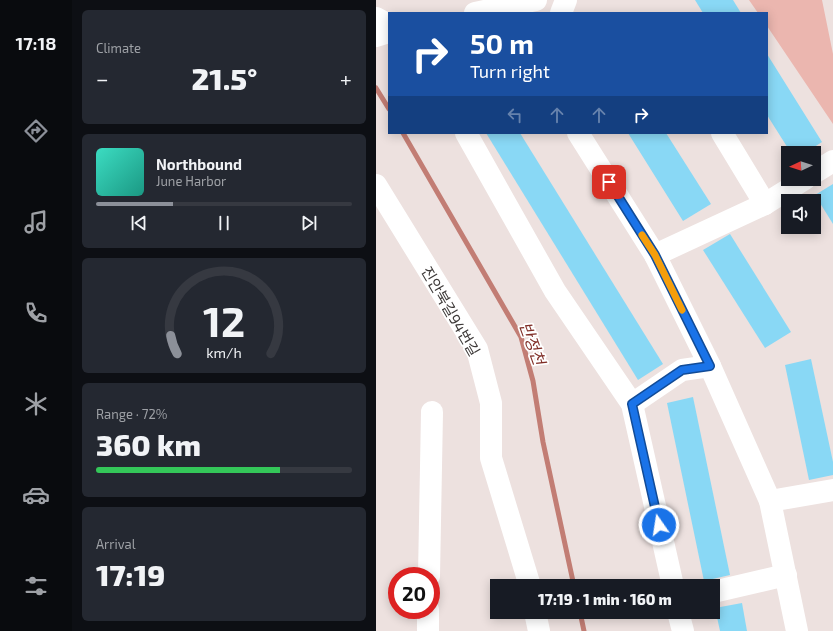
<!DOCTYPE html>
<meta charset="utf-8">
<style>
body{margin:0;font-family:"Exo 2","Noto Sans KR",sans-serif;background:#242831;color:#f1f3f6;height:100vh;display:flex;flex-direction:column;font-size:15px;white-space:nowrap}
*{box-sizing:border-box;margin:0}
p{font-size:13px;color:#9ea1a6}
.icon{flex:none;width:22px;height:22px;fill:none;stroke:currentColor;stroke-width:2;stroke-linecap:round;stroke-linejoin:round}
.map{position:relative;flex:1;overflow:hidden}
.side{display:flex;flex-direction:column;gap:10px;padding:10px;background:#0d0f14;width:304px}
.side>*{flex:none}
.top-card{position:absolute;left:12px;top:12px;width:380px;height:122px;border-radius:0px;box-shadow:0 2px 10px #0003;background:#1a4fa0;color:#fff;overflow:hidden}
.needle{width:26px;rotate:266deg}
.fabs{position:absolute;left:405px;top:146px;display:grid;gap:8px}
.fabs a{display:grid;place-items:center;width:40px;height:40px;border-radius:0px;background:#171b24;box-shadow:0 2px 10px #0003;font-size:20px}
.speed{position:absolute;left:12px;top:567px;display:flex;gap:8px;font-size:20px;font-weight:700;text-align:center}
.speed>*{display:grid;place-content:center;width:52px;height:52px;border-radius:50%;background:#171b24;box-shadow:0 2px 10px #0003;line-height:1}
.speed .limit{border:6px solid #d22;background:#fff;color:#111}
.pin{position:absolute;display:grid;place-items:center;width:34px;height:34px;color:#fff;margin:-17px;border-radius:8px;box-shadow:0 2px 6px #0006}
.me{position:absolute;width:44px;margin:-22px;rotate:347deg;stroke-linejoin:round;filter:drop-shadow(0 0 3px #0008)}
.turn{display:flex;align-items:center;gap:14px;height:84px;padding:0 16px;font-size:18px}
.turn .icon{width:52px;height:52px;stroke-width:2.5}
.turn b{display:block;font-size:28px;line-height:34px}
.lanes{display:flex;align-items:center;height:38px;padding:0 16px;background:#0003;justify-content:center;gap:20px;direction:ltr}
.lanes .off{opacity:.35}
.big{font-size:30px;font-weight:800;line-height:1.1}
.side .widget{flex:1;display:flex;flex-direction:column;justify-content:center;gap:6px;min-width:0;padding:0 14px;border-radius:6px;background:#242831}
.side .dial{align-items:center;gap:0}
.dial svg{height:104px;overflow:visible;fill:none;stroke:#363941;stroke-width:7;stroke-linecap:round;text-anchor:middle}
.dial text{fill:#f1f3f6;stroke:none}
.song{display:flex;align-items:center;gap:12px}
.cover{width:48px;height:48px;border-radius:6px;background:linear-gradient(135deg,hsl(170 70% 55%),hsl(170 70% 35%))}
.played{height:4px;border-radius:2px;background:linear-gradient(90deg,#8c9099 30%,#363941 30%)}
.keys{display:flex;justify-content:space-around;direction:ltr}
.heat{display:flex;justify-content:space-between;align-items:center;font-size:22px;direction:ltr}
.charge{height:6px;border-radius:3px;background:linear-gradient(90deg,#34c759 72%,#363941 0)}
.trip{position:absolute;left:114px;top:579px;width:230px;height:40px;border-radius:0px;background:#171b24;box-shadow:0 2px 10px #0003;font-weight:800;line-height:40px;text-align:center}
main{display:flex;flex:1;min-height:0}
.dock{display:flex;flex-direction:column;width:72px;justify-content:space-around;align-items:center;background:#090b0e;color:#9ea1a6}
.dock .icon{width:28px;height:28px}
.dock .selected{color:#8c9099}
.dock b{font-size:18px;color:#f1f3f6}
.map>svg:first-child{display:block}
.green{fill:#ebb6af}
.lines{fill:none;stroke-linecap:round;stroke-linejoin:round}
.stream{stroke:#c27d74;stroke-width:5}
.building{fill:#89d8f5}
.minor{stroke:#fff;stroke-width:22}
.major{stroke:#fff;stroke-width:22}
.route-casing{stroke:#114b97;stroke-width:10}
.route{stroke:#1a73e8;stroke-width:7}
.slow{stroke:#f59e0b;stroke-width:7}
.labels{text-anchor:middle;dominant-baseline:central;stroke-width:3.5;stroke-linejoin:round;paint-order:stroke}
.street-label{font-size:15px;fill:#3d3938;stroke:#fff}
.water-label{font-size:16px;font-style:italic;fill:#7f2c25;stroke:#fff}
</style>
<main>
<nav class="dock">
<b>17:18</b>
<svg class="icon selected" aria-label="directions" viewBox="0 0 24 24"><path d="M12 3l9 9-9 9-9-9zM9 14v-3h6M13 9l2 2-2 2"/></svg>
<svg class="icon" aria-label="music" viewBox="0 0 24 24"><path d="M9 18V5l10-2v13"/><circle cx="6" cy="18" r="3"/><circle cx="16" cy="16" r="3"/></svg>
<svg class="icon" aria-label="phone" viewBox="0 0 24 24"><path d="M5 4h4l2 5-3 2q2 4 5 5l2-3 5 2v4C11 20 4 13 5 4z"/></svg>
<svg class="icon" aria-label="climate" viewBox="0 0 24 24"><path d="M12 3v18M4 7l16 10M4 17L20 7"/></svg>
<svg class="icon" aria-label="car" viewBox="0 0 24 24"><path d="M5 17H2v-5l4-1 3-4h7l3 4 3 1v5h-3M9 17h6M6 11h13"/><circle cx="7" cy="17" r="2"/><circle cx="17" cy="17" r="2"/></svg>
<svg class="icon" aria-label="filters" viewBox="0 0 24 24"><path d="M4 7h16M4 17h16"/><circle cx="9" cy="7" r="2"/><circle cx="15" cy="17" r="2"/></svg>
</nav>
<section class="side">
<div class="widget"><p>Climate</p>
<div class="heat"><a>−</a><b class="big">21.5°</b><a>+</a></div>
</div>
<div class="widget">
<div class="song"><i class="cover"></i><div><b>Northbound</b><p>June Harbor</p></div></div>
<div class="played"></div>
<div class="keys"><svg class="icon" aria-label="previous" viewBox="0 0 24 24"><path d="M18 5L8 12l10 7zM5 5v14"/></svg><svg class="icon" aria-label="pause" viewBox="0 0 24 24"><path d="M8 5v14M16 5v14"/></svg><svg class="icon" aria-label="next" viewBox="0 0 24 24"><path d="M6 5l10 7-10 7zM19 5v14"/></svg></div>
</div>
<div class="widget dial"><svg viewBox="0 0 100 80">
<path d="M14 69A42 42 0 1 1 86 69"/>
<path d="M14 69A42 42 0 0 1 9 55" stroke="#8c9099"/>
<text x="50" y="56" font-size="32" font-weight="700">12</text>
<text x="50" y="72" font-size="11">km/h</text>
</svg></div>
<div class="widget"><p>Range · 72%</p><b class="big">360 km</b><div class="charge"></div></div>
<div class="widget"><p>Arrival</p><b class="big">17:19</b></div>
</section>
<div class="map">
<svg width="457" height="631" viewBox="0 0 457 631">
<rect width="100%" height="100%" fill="#ede1df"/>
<polygon class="green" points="373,0 446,0 457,54 457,124 391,26 391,13 382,13"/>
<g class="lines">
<g class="stream">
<polyline points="0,88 13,109"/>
<polyline points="27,133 145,337 157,381 167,442 198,586"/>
<polyline points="204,612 208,631"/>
</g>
</g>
<g class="building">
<polygon points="319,0 357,0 365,13 327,13"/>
<polygon points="391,54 446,142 429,153 415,153 391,115"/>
<polygon points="110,133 144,133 287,364 262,380"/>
<polygon points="252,133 290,133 335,204 307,221"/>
<polygon points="457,184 457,224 439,195"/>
<polygon points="354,234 415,332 389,348 327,250"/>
<polygon points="435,359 457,462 457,475 433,480 409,365"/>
<polygon points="317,397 354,575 328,581 291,403"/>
<polygon points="366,603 371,631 344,631 339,608"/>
</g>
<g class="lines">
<g class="minor">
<polyline points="185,13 190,0"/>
<polyline points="0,18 13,25"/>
<polyline points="90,133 179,291 256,404 297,586"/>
<polyline points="202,133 279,255 334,366 394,501 421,631"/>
<polyline points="346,133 389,204"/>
<polyline points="438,173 457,161"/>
<polyline points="0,185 101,349 115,403 115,458 154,586"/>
<polyline points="279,255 389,204 429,179"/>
<polyline points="256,404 306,370 334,366"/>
<polyline points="394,501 457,490"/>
<polyline points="53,576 56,412"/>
<polyline points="337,592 410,575"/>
<polyline points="159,612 163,631"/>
<polyline points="302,612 307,631"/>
<polyline points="52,631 52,610"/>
</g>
<g class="major">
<polyline points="99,13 160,0"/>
<polyline points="0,36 13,32"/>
</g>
</g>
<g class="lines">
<defs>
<polyline id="route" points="233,182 279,255 334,366 306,370 256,404 283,525"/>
</defs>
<use href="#route" class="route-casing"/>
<use href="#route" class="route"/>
<polyline class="slow" points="266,235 279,255 306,310"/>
</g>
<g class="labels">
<g class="street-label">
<text transform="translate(75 311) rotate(60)">진안북길94번길</text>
</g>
<g class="water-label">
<text transform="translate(157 343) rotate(70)">반정천</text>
</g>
</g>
</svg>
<div class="fabs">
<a><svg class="needle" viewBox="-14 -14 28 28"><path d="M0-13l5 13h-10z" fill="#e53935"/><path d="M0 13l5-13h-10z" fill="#9ea1a6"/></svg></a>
<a><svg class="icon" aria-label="sound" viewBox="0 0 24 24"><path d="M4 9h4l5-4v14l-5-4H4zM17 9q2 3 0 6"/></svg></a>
</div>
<div class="speed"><div class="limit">20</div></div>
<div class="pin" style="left:233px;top:182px;background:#d93025"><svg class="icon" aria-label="arrive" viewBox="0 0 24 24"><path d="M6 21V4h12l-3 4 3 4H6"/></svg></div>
<svg class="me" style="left:283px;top:525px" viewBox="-20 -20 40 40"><circle r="17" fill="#1a73e8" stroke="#fff" stroke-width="3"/><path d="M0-11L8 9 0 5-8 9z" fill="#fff"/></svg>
<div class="trip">17:19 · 1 min · 160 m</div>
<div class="top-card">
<div class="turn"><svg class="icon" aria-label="right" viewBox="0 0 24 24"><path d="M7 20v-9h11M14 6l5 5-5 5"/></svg><div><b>50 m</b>Turn right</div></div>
<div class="lanes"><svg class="icon off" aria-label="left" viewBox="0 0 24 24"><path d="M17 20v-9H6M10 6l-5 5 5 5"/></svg><svg class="icon off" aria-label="ahead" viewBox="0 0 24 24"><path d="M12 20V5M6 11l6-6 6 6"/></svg><svg class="icon off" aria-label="ahead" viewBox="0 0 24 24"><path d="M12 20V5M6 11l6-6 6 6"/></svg><svg class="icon" aria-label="right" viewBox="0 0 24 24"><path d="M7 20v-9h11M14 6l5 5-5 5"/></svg></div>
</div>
</div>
</main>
